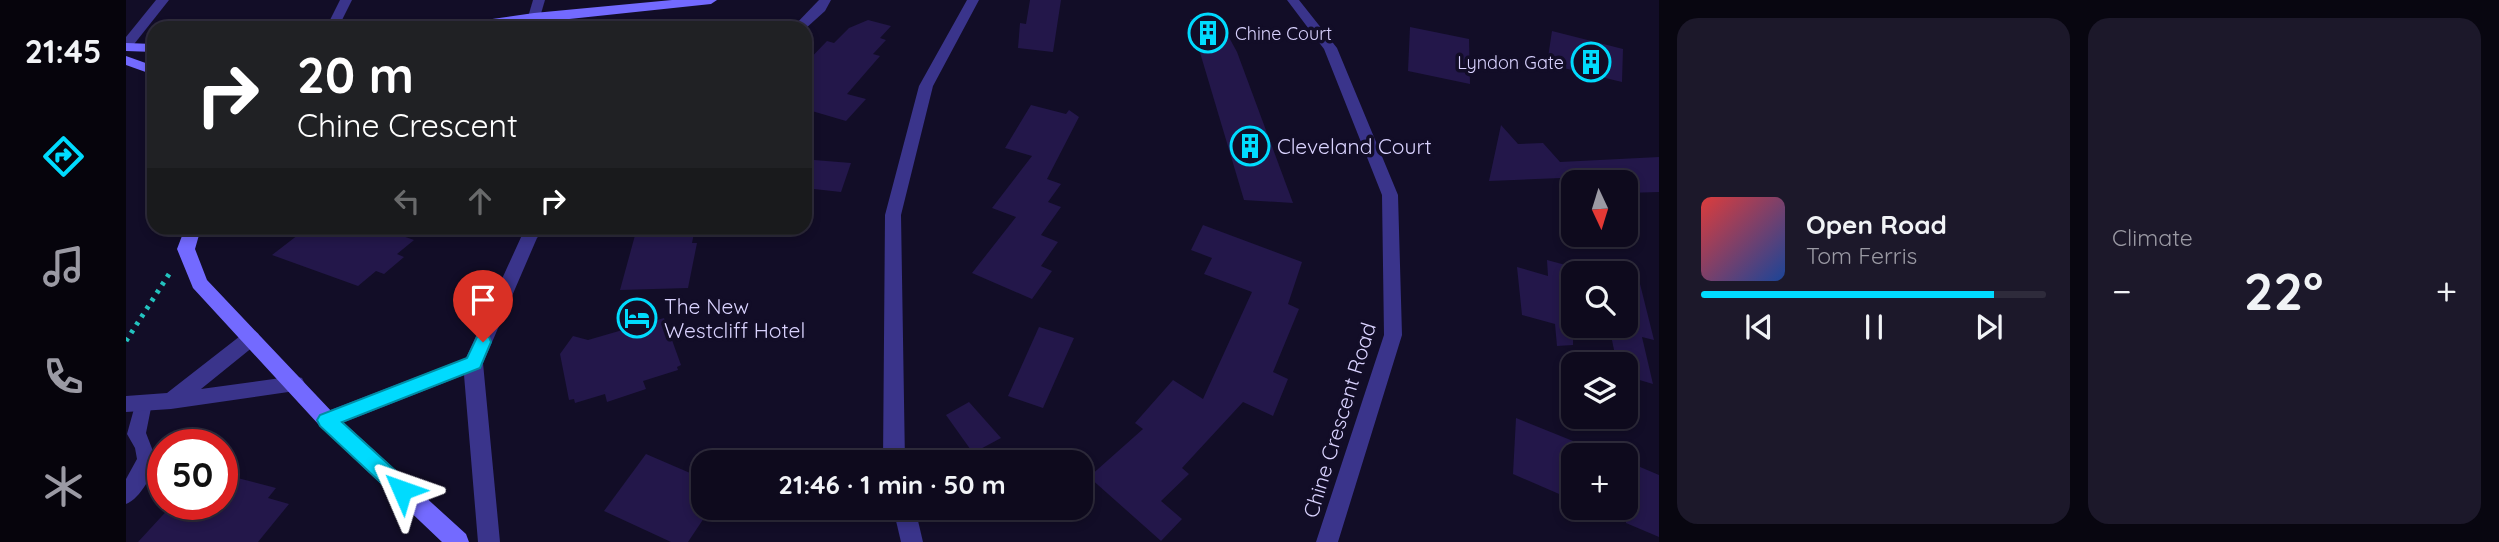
<!DOCTYPE html>
<meta charset="utf-8">
<style>
body{margin:0;font-family:Quicksand,sans-serif;background:#1c182a;color:#f1f3f6;height:100vh;display:flex;flex-direction:column;font-size:26px;white-space:nowrap}
*{box-sizing:border-box;margin:0}
p{font-size:23px;color:#9b9aa4}
.icon{flex:none;width:38px;height:38px;fill:none;stroke:currentColor;stroke-width:2;stroke-linecap:round;stroke-linejoin:round}
.map{position:relative;flex:1;overflow:hidden}
.drawer{display:flex;flex-direction:column;gap:18px;padding:18px;background:#080610;width:840px}
.drawer>*{flex:none}
.top-card{position:absolute;left:21px;top:21px;width:665px;height:214px;border-radius:21px;box-shadow:0 4px 10px #0003,0 0 0 2px #2e2b3b;background:#202124;color:#fff;overflow:hidden}
.needle{width:46px;rotate:176deg}
.fabs{position:absolute;left:1435px;top:170px;display:grid;gap:14px}
.fabs a{display:grid;place-items:center;width:77px;height:77px;border-radius:14px;background:#0e0a1d;box-shadow:0 4px 10px #0003,0 0 0 2px #2e2b3b;font-size:35px}
.speed{position:absolute;left:21px;top:429px;display:flex;gap:14px;font-size:35px;font-weight:700;text-align:center}
.speed>*{display:grid;place-content:center;width:91px;height:91px;border-radius:50%;background:#0e0a1d;box-shadow:0 4px 10px #0003,0 0 0 2px #2e2b3b;line-height:1}
.speed .limit{border:10px solid #d22;background:#fff;color:#111}
.pin{position:absolute;display:grid;place-items:center;width:60px;height:60px;color:#fff;margin:-72px -30px;border-radius:50% 50% 50% 0;rotate:-45deg;box-shadow:0 0 7px #0007}
.pin .icon{rotate:45deg}
.me{position:absolute;width:77px;margin:-38px;rotate:313deg;stroke-linejoin:round;filter:drop-shadow(0 0 5px #0008)}
.turn{display:flex;align-items:center;gap:24px;height:147px;padding:0 35px;font-size:32px}
.turn .icon{width:91px;height:91px;stroke-width:2.5}
.turn b{display:block;font-size:49px;line-height:60px}
.lanes{display:flex;align-items:center;height:66px;padding:0 35px;background:#0003;justify-content:center;gap:35px;direction:ltr}
.lanes .off{opacity:.35}
.big{font-size:52px;font-weight:800;line-height:1.1}
.drawer .tile{flex:1;display:flex;flex-direction:column;justify-content:center;gap:10px;min-width:0;padding:0 24px;border-radius:21px;background:#1c182a}
.song{display:flex;align-items:center;gap:21px}
.cover{width:84px;height:84px;border-radius:10px;background:linear-gradient(135deg,hsl(0 70% 55%),hsl(220 70% 35%))}
.played{height:7px;border-radius:4px;background:linear-gradient(90deg,#00dbfe 85%,#2e2b3b 85%)}
.keys{display:flex;justify-content:space-around;direction:ltr}
.heat{display:flex;justify-content:space-between;align-items:center;font-size:38px;direction:ltr}
.drawer .tiles{flex:1;display:grid;gap:18px;grid-template-columns:repeat(2,1fr)}
.trip{position:absolute;left:565px;top:450px;width:402px;height:70px;border-radius:21px;background:#0e0a1d;box-shadow:0 4px 10px #0003,0 0 0 2px #2e2b3b;font-weight:800;line-height:70px;text-align:center}
main{display:flex;flex:1;min-height:0}
.menu{display:flex;flex-direction:column;width:126px;justify-content:space-around;align-items:center;background:#06040c;color:#9b9aa4}
.menu .icon{width:49px;height:49px}
.menu .current{color:#00dbfe}
.menu b{font-size:32px;color:#f1f3f6}
.map>svg:first-child{display:block}
.building{fill:#23174a}
.lines{fill:none;stroke-linecap:round;stroke-linejoin:round}
.path{stroke:#23c3bf;stroke-width:5;stroke-dasharray:3.5 6;stroke-linecap:butt}
.lane{fill:#3a348b;fill-rule:evenodd}
.street{fill:#3a348b;fill-rule:evenodd}
.secondary{fill:#736aff;fill-rule:evenodd}
.route{fill:#00dbfe;stroke:#008ea5;stroke-width:2}
.labels{text-anchor:middle;dominant-baseline:central;stroke-width:7;stroke-linejoin:round;paint-order:stroke}
.far-poi-label{font-size:18px;fill:#dad3ff;stroke:#120d27;text-anchor:start}
.poi-label{font-size:21px;fill:#dad3ff;stroke:#120d27;text-anchor:start}
.street-label{font-size:21px;fill:#dad3ff;stroke:#120d27}
</style>
<main>
<nav class="menu">
<b>21:45</b>
<svg class="icon current" aria-label="directions" viewBox="0 0 24 24"><path d="M12 3l9 9-9 9-9-9zM9 14v-3h6M13 9l2 2-2 2"/></svg>
<svg class="icon" aria-label="music" viewBox="0 0 24 24"><path d="M9 18V5l10-2v13"/><circle cx="6" cy="18" r="3"/><circle cx="16" cy="16" r="3"/></svg>
<svg class="icon" aria-label="phone" viewBox="0 0 24 24"><path d="M5 4h4l2 5-3 2q2 4 5 5l2-3 5 2v4C11 20 4 13 5 4z"/></svg>
<svg class="icon" aria-label="climate" viewBox="0 0 24 24"><path d="M12 3v18M4 7l16 10M4 17L20 7"/></svg>
</nav>
<div class="map">
<svg width="1533" height="542" viewBox="0 0 1533 542">
<rect width="100%" height="100%" fill="#120d27"/>
<g class="building">
<polygon points="904,0 935,0 927,52 892,48 894,23 900,24"/>
<polygon points="1064,19 1093,19 1111,52 1167,203 1118,200"/>
<polygon points="742,20 765,26 754,38 760,40 747,54 754,56 721,94 740,99 720,121 679,109 679,64 701,41 708,43 723,28"/>
<polygon points="1284,27 1343,39 1344,84 1282,71"/>
<polygon points="1426,31 1497,49 1496,82 1421,64"/>
<polygon points="905,105 940,114 943,110 953,117 921,179 935,184 922,202 935,207 915,235 932,242 915,266 926,271 906,299 846,273 890,217 866,208 906,156 879,148"/>
<polygon points="1375,125 1392,144 1417,143 1434,162 1533,157 1533,192 1500,193 1500,182 1435,182 1435,178 1363,181"/>
<polygon points="688,160 725,163 715,192 679,188"/>
<polygon points="1077,225 1176,262 1162,304 1173,309 1147,372 1162,379 1147,416 1117,402 1056,468 1063,474 1035,501 1056,519 1035,541 963,477 1017,429 1009,423 1047,380 1077,399 1126,292 1078,274 1086,258 1065,250"/>
<polygon points="181,228 254,228 288,240 271,254 278,257 258,274 250,271 232,286 146,255"/>
<polygon points="511,228 569,228 566,243 571,243 562,288 494,290"/>
<polygon points="1421,260 1447,267 1447,345 1431,346 1429,324 1396,315 1391,267 1422,276"/>
<polygon points="1509,264 1528,340 1516,337 1527,384 1500,376 1500,364 1491,364 1483,326 1500,326 1500,265"/>
<polygon points="538,318 555,365 551,367 552,370 517,381 520,389 481,402 479,394 449,403 448,399 443,400 434,354 447,336 462,340"/>
<polygon points="913,327 948,338 917,408 882,396"/>
<polygon points="843,402 875,438 847,453 820,415"/>
<polygon points="1390,418 1447,441 1447,500 1387,474"/>
<polygon points="520,454 578,479 578,518 562,542 545,542 478,511"/>
<polygon points="1500,461 1533,475 1533,537 1500,523"/>
<polygon points="96,474 150,488 142,498 163,504 132,542 12,542 47,504 96,504"/>
</g>
<g class="lines">
<polyline class="path" points="0,341 45,271"/>
<path class="lane" d="M17,395l6,3 3,5 -6,30 10,26c-3,15 -15,39 -30,45v-25l11,-20 -2,-11 -8,-14 10,-36z"/>
<g class="street">
<polygon points="30,0 43,0 5,48 0,49 0,37"/>
<polygon points="214,0 226,0 212,28 200,28"/>
<polygon points="407,0 419,0 414,17 408,21 402,17"/>
<polygon points="693,0 705,0 699,11 679,29 666,28"/>
<polygon points="841,0 853,0 807,86 775,215 779,462 757,462 759,215 793,86"/>
<polygon points="1161,0 1173,0 1211,48 1272,195 1276,335 1212,542 1190,542 1258,335 1256,195 1198,49"/>
<polygon points="402,228 420,228 411,238 357,363 374,542 352,542 338,375 201,429 194,426 191,420 194,414 340,358 396,235"/>
<polygon points="125,331 132,333 134,338 132,343 75,389 169,376 176,378 179,384 176,390 45,409 0,412 0,396 41,393 118,333"/>
<polygon points="767,508 789,508 797,542 775,542"/>
</g>
<g class="secondary">
<polygon points="546,0 591,0 585,4 358,28 325,28 331,24 408,13"/>
<polygon points="0,43 28,44 28,52 0,51"/>
<polygon points="0,56 28,66 28,75 0,65"/>
<polygon points="59,228 75,228 69,249 81,280 208,414 340,534 343,542 316,542 194,426 67,288 51,249"/>
</g>
</g>
<polygon class="route" points="357,335 363,337 365,342 354,368 216,422 283,483 286,490 283,496 276,499 269,496 194,426 191,420 194,415 341,358 351,337"/>
<defs>
<symbol id="building-ring" viewBox="-11 -11 22 22"><circle r="9.5" fill="#120d27" stroke="#00dbfe" stroke-width="1.5"/><path d="M-4-6H4V6H1V3H-1V6H-4ZM-2.5-4.3h1.7v1.8h-1.7ZM.8-4.3h1.7v1.8H.8ZM-2.5-1h1.7V.8h-1.7ZM.8-1h1.7V.8H.8Z" fill="#00dbfe"/></symbol>
<symbol id="hotel-ring" viewBox="-11 -11 22 22"><circle r="9.5" fill="#120d27" stroke="#00dbfe" stroke-width="1.5"/><path d="M-6-4.5h1.5V1H6V5H4.5V3h-9V5H-6ZM-4 0a1.8 1.8 0 1 1 3.6 0ZM.5 0V-2.5h3Q6-2.5 6 0Z" fill="#00dbfe"/></symbol>
</defs>
<g fill-rule="evenodd">
<use href="#building-ring" x="1060" y="11" width="44" height="44"/>
<use href="#building-ring" x="1443" y="40" width="44" height="44"/>
<use href="#building-ring" x="1102" y="124" width="44" height="44"/>
<use href="#hotel-ring" x="489" y="296" width="44" height="44"/>
</g>
<g class="labels">
<g class="far-poi-label">
<text x="1109" y="33">Chine Court</text>
<text x="1438" y="62" text-anchor="end">Lyndon Gate</text>
</g>
<g class="poi-label">
<text x="1151" y="146">Cleveland Court</text>
<text x="538" y="306">The New<tspan x="538" dy="24">Westcliff Hotel</tspan></text>
</g>
<g class="street-label">
<text transform="translate(1213 420) rotate(-73)">Chine Crescent Road</text>
</g>
</g>
</svg>
<div class="fabs">
<a><svg class="needle" viewBox="-14 -14 28 28"><path d="M0-13l5 13h-10z" fill="#e53935"/><path d="M0 13l5-13h-10z" fill="#9b9aa4"/></svg></a>
<a><svg class="icon" aria-label="search" viewBox="0 0 24 24"><circle cx="10" cy="10" r="6"/><path d="M15 15l6 6"/></svg></a>
<a><svg class="icon" aria-label="layers" viewBox="0 0 24 24"><path d="M12 4l9 5-9 5-9-5zM3 14l9 5 9-5"/></svg></a>
<a>+</a>
</div>
<div class="speed"><div class="limit">50</div></div>
<div class="pin" style="left:357px;top:342px;background:#d93025"><svg class="icon" aria-label="arrive" viewBox="0 0 24 24"><path d="M6 21V4h12l-3 4 3 4H6"/></svg></div>
<svg class="me" style="left:276px;top:490px" viewBox="-20 -20 40 40"><path d="M0-17L14 15 0 8-14 15z" fill="#00dbfe" stroke="#fff" stroke-width="4"/></svg>
<div class="trip">21:46 · 1 min · 50 m</div>
<div class="top-card">
<div class="turn"><svg class="icon" aria-label="right" viewBox="0 0 24 24"><path d="M7 20v-9h11M14 6l5 5-5 5"/></svg><div><b>20 m</b>Chine Crescent</div></div>
<div class="lanes"><svg class="icon off" aria-label="left" viewBox="0 0 24 24"><path d="M17 20v-9H6M10 6l-5 5 5 5"/></svg><svg class="icon off" aria-label="ahead" viewBox="0 0 24 24"><path d="M12 20V5M6 11l6-6 6 6"/></svg><svg class="icon" aria-label="right" viewBox="0 0 24 24"><path d="M7 20v-9h11M14 6l5 5-5 5"/></svg></div>
</div>
</div>
<section class="drawer">
<div class="tiles">
<div class="tile">
<div class="song"><i class="cover"></i><div><b>Open Road</b><p>Tom Ferris</p></div></div>
<div class="played"></div>
<div class="keys"><svg class="icon" aria-label="previous" viewBox="0 0 24 24"><path d="M18 5L8 12l10 7zM5 5v14"/></svg><svg class="icon" aria-label="pause" viewBox="0 0 24 24"><path d="M8 5v14M16 5v14"/></svg><svg class="icon" aria-label="next" viewBox="0 0 24 24"><path d="M6 5l10 7-10 7zM19 5v14"/></svg></div>
</div>
<div class="tile"><p>Climate</p>
<div class="heat"><a>−</a><b class="big">22°</b><a>+</a></div>
</div>
</div>
</section>
</main>
